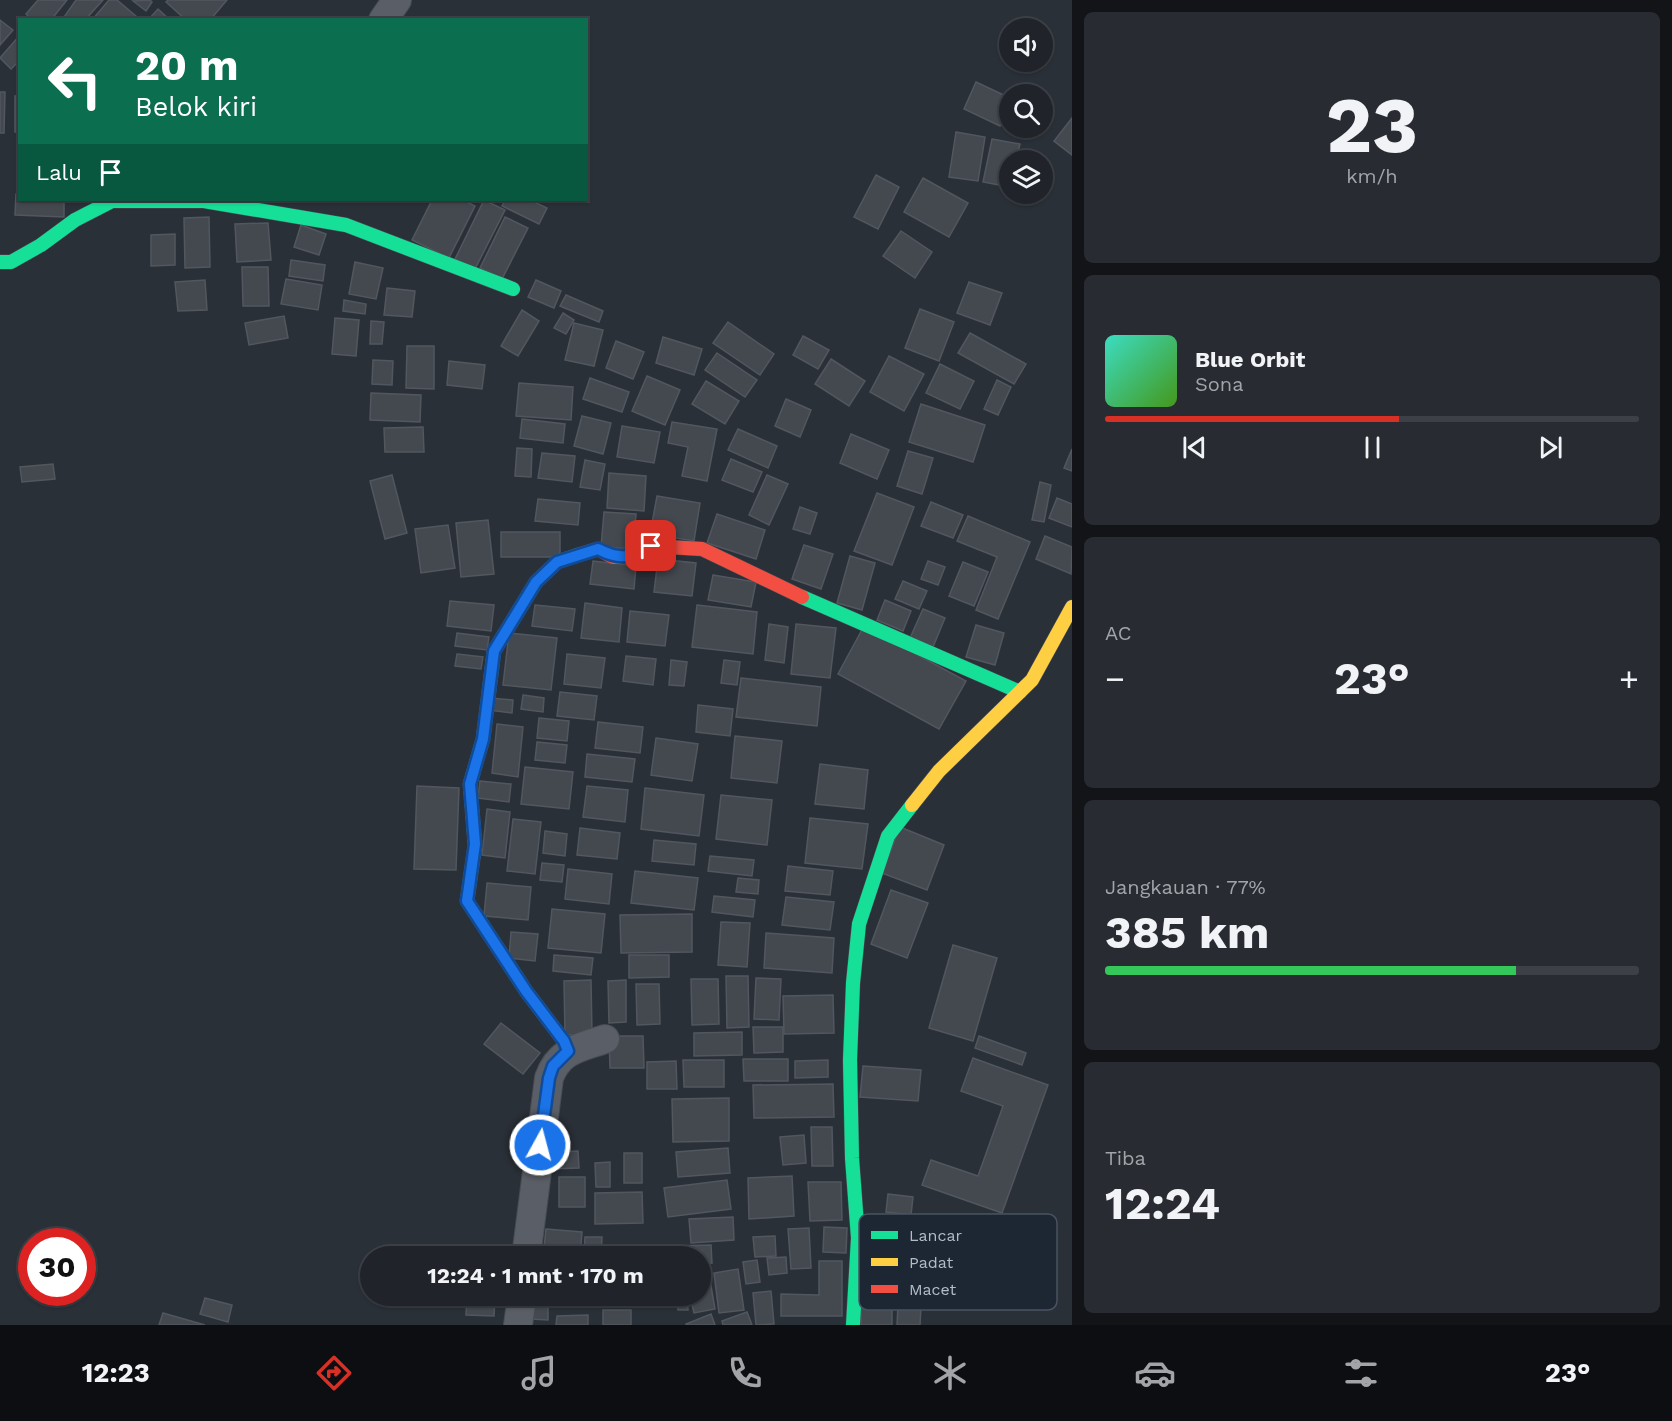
<!DOCTYPE html>
<html lang="id">
<meta charset="utf-8">
<style>
body{margin:0;font-family:"Work Sans",sans-serif;background:#282c32;color:#f1f3f6;height:100vh;display:flex;flex-direction:column;font-size:22px;white-space:nowrap}
*{box-sizing:border-box;margin:0}
p{font-size:20px;color:#a2a4a8}
.icon{flex:none;width:33px;height:33px;fill:none;stroke:currentColor;stroke-width:2;stroke-linecap:round;stroke-linejoin:round}
.map{position:relative;flex:1;overflow:hidden}
.side{display:flex;flex-direction:column;gap:12px;padding:12px;background:#121417;width:600px}
.side>*{flex:none}
.top-card{position:absolute;left:18px;top:18px;width:570px;height:183px;border-radius:0px;box-shadow:0 2px 4px #0004,0 0 0 2px #3d4147;background:#0b6e4f;color:#fff;overflow:hidden}
.controls{position:absolute;left:999px;top:18px;display:grid;gap:12px}
.controls a{display:grid;place-items:center;width:54px;height:54px;border-radius:50%;background:#20242a;box-shadow:0 2px 4px #0004,0 0 0 2px #3d4147;font-size:30px}
.speed{position:absolute;left:18px;top:1228px;display:flex;gap:12px;font-size:30px;font-weight:700;text-align:center}
.speed>*{display:grid;place-content:center;width:78px;height:78px;border-radius:50%;background:#20242a;box-shadow:0 2px 4px #0004,0 0 0 2px #3d4147;line-height:1}
.speed .limit{border:9px solid #d22;background:#fff;color:#111}
.pin{position:absolute;display:grid;place-items:center;width:51px;height:51px;color:#fff;margin:-26px;border-radius:12px;box-shadow:0 3px 9px #0006}
.me{position:absolute;width:66px;margin:-33px;rotate:7deg;stroke-linejoin:round;filter:drop-shadow(0 0 4px #0008)}
.turn{display:flex;align-items:center;gap:21px;height:126px;padding:0 18px;font-size:27px}
.turn .icon{width:78px;height:78px;stroke-width:2.5}
.turn b{display:block;font-size:42px;line-height:51px}
.then{display:flex;align-items:center;height:57px;padding:0 18px;background:#0003;gap:12px;font-size:22px}
.big{font-size:45px;font-weight:700;line-height:1.1}
.side .tile{flex:1;display:flex;flex-direction:column;justify-content:center;gap:9px;min-width:0;padding:0 21px;border-radius:9px;background:#282c32}
.side .dial{align-items:center;gap:0}
.dial b{font-size:78px;line-height:1}
.song{display:flex;align-items:center;gap:18px}
.cover{width:72px;height:72px;border-radius:9px;background:linear-gradient(135deg,hsl(170 70% 55%),hsl(100 70% 35%))}
.played{height:6px;border-radius:3px;background:linear-gradient(90deg,#d93025 55%,#3d4147 55%)}
.keys{display:flex;justify-content:space-around;direction:ltr}
.heat{display:flex;justify-content:space-between;align-items:center;font-size:33px;direction:ltr}
.charge{height:9px;border-radius:4px;background:linear-gradient(90deg,#34c759 77%,#3d4147 0)}
.trip{position:absolute;left:360px;top:1246px;width:351px;height:60px;border-radius:30px;background:#20242a;box-shadow:0 2px 4px #0004,0 0 0 2px #3d4147;font-weight:700;line-height:60px;text-align:center}
.tab-bar{display:flex;height:96px;justify-content:space-around;align-items:center;background:#0d0e11;color:#a2a4a8}
.tab-bar .icon{width:42px;height:42px}
.tab-bar .on{color:#d93025}
.tab-bar b{font-size:27px;color:#f1f3f6}
main{display:flex;flex:1;min-height:0}
.map>svg:first-child{display:block}
.building{fill:#444950;stroke:#52575f;stroke-width:1.5}
.lines{fill:none;stroke-linecap:round;stroke-linejoin:round}
.street-casing{stroke:#484c53;stroke-width:30}
.fast-casing{stroke:#484c53;stroke-width:15}
.slow-casing{stroke:#484c53;stroke-width:15}
.jam-casing{stroke:#484c53;stroke-width:15}
.street{stroke:#5a5e66;stroke-width:28}
.fast{stroke:#16e098;stroke-width:14}
.slow{stroke:#ffcf43;stroke-width:14}
.jam{stroke:#f24e42;stroke-width:14}
.route-casing{stroke:#114b97;stroke-width:15}
.route{stroke:#1a73e8;stroke-width:10}
.key{fill:#1d2633;stroke:#4a5360;stroke-width:1.5}
.key-label{font-size:16px;fill:#b4bcc9}
</style>
<main>
<div class="map">
<svg width="1072" height="1325" viewBox="0 0 1072 1325">
<rect width="100%" height="100%" fill="#2a3038"/>
<g class="building">
<polygon points="38,0 67,0 51,20 32,20 26,14"/>
<polygon points="76,0 103,0 85,20 62,20"/>
<polygon points="109,0 117,0 136,16 133,20 92,20"/>
<polygon points="150,0 152,2 146,11 133,1"/>
<polygon points="168,0 227,0 210,20 186,20 166,2"/>
<polygon points="158,9 170,20 148,20"/>
<polygon points="0,20 13,30 0,45"/>
<polygon points="20,35 20,60 11,69 0,58"/>
<polygon points="976,82 1010,98 1010,108 1000,126 964,109"/>
<polygon points="0,92 5,92 4,133 0,133"/>
<rect x="15" y="96" width="5" height="36"/>
<polygon points="1072,118 1072,155 1054,141"/>
<polygon points="956,132 985,137 978,181 949,177"/>
<polygon points="992,139 1020,144 1016,160 1010,160 1010,187 983,182"/>
<polygon points="876,175 899,187 878,229 854,217"/>
<polygon points="923,178 968,203 949,237 904,212"/>
<polygon points="16,194 20,194 20,200 64,200 64,217 15,215"/>
<polygon points="432,200 463,200 475,206 449,258 412,240"/>
<polygon points="484,200 505,210 475,269 455,259"/>
<polygon points="505,200 530,200 547,208 539,224 502,206"/>
<polygon points="209,217 210,267 185,268 184,218"/>
<polygon points="505,217 528,228 502,279 480,268"/>
<polygon points="268,223 271,260 237,262 235,224"/>
<polygon points="301,225 326,234 319,255 294,247"/>
<polygon points="901,231 932,252 915,278 883,256"/>
<polygon points="175,234 175,265 151,266 151,235"/>
<polygon points="291,260 325,265 323,281 289,276"/>
<polygon points="355,262 383,268 376,299 349,294"/>
<polygon points="242,267 268,267 269,306 243,306"/>
<polygon points="286,279 322,285 318,310 281,304"/>
<polygon points="205,280 207,310 178,311 175,282"/>
<polygon points="536,280 561,291 554,308 528,297"/>
<polygon points="969,282 1002,293 990,325 957,313"/>
<polygon points="387,288 415,291 412,317 384,315"/>
<polygon points="566,295 603,311 599,322 560,306"/>
<polygon points="344,300 366,304 365,314 343,311"/>
<polygon points="920,309 954,322 939,361 905,348"/>
<polygon points="522,310 539,321 518,356 501,346"/>
<polygon points="563,313 574,320 566,334 554,328"/>
<polygon points="284,316 288,338 249,345 245,323"/>
<polygon points="335,318 359,320 356,356 332,354"/>
<polygon points="371,321 384,322 382,344 370,344"/>
<polygon points="728,322 774,354 760,375 713,343"/>
<polygon points="574,323 603,330 594,366 565,360"/>
<polygon points="970,333 1026,364 1014,384 958,353"/>
<polygon points="803,336 829,350 818,369 793,355"/>
<polygon points="663,337 702,349 694,375 656,363"/>
<polygon points="616,341 644,352 633,379 606,368"/>
<polygon points="407,346 434,346 434,389 406,388"/>
<polygon points="717,353 757,380 745,397 705,370"/>
<polygon points="889,356 924,374 904,411 870,392"/>
<polygon points="831,359 865,381 849,406 815,384"/>
<polygon points="373,360 393,361 392,385 372,384"/>
<polygon points="449,361 485,365 482,389 447,385"/>
<polygon points="940,364 974,381 960,409 926,393"/>
<polygon points="647,376 680,390 665,425 632,411"/>
<polygon points="590,378 629,392 622,412 583,399"/>
<polygon points="997,380 1011,387 998,415 984,409"/>
<polygon points="706,381 739,401 725,424 692,404"/>
<polygon points="519,383 573,387 571,420 516,416"/>
<polygon points="371,393 421,395 420,422 370,420"/>
<polygon points="786,399 811,410 800,437 775,426"/>
<polygon points="921,404 985,425 973,462 909,442"/>
<polygon points="582,416 611,423 603,454 574,446"/>
<polygon points="522,419 565,424 563,443 520,438"/>
<polygon points="672,422 717,429 707,481 682,476 688,447 668,443"/>
<polygon points="622,426 660,432 654,463 617,457"/>
<polygon points="423,427 424,452 385,452 384,428"/>
<polygon points="738,429 777,446 768,468 728,450"/>
<polygon points="851,434 889,450 877,479 840,463"/>
<polygon points="517,448 532,449 531,477 515,476"/>
<polygon points="1072,449 1072,471 1064,468"/>
<polygon points="908,451 933,458 922,494 897,486"/>
<polygon points="542,453 575,456 572,482 538,478"/>
<polygon points="731,459 762,472 753,492 722,480"/>
<polygon points="585,460 605,464 600,490 580,487"/>
<polygon points="53,464 55,479 22,482 20,467"/>
<polygon points="609,473 646,476 644,511 607,508"/>
<polygon points="392,475 407,533 385,539 370,481"/>
<polygon points="767,475 788,484 769,525 749,515"/>
<polygon points="1040,482 1051,485 1044,522 1032,520"/>
<polygon points="877,493 914,507 892,565 854,551"/>
<polygon points="657,496 700,503 694,541 650,534"/>
<polygon points="1057,498 1072,504 1072,527 1049,518"/>
<polygon points="538,499 580,503 578,525 535,521"/>
<polygon points="931,502 963,515 953,538 921,526"/>
<polygon points="800,507 817,513 810,534 793,529"/>
<polygon points="604,512 636,514 633,549 601,547"/>
<polygon points="717,514 765,530 756,559 707,543"/>
<polygon points="968,516 1030,542 998,619 976,610 997,557 957,541"/>
<polygon points="488,520 494,574 461,577 456,523"/>
<polygon points="448,525 455,568 421,573 415,529"/>
<rect x="501" y="532" width="59" height="25"/>
<polygon points="1045,536 1072,547 1071,574 1036,559"/>
<polygon points="804,545 833,554 821,589 792,579"/>
<polygon points="850,556 875,563 862,610 837,603"/>
<polygon points="658,559 696,563 692,596 654,592"/>
<polygon points="593,561 636,566 634,589 590,584"/>
<polygon points="928,561 945,567 938,585 921,579"/>
<polygon points="963,562 988,572 974,606 949,596"/>
<polygon points="713,575 756,582 751,607 708,600"/>
<polygon points="903,581 927,591 919,609 895,599"/>
<polygon points="885,600 911,611 903,631 877,620"/>
<polygon points="450,601 494,605 491,631 447,626"/>
<polygon points="585,603 622,608 619,642 581,638"/>
<polygon points="535,605 575,609 572,631 532,626"/>
<polygon points="697,605 757,612 753,654 692,647"/>
<polygon points="923,609 945,618 933,647 910,638"/>
<polygon points="630,611 669,615 665,646 627,642"/>
<polygon points="769,624 788,627 784,663 765,660"/>
<polygon points="796,624 836,628 830,678 791,674"/>
<polygon points="976,625 1004,633 995,665 966,657"/>
<polygon points="864,626 966,681 939,729 838,674"/>
<polygon points="457,633 489,637 487,650 455,646"/>
<polygon points="509,633 557,638 551,690 503,685"/>
<polygon points="457,654 483,657 481,669 455,666"/>
<polygon points="567,654 605,658 601,688 564,684"/>
<polygon points="626,656 656,659 653,685 623,681"/>
<polygon points="671,660 687,662 684,686 669,685"/>
<polygon points="724,660 740,662 737,685 721,683"/>
<polygon points="741,678 821,687 817,726 736,717"/>
<polygon points="560,692 597,696 594,720 557,716"/>
<polygon points="523,695 544,698 543,712 521,709"/>
<polygon points="490,698 513,700 512,713 489,710"/>
<polygon points="698,705 733,709 730,736 696,732"/>
<polygon points="539,718 569,721 567,741 537,738"/>
<polygon points="598,722 643,727 640,753 595,748"/>
<polygon points="497,724 523,727 518,777 492,773"/>
<polygon points="735,736 782,741 777,783 731,778"/>
<polygon points="656,738 698,744 692,781 651,775"/>
<polygon points="537,742 567,745 565,763 535,760"/>
<polygon points="587,754 635,759 632,782 585,777"/>
<polygon points="820,764 868,770 864,809 815,804"/>
<polygon points="525,767 573,772 569,809 521,804"/>
<polygon points="480,781 511,784 509,802 478,798"/>
<polygon points="417,786 459,788 456,870 414,869"/>
<polygon points="587,786 628,790 625,822 583,817"/>
<polygon points="645,788 704,795 699,836 641,829"/>
<polygon points="721,795 772,800 767,845 716,839"/>
<polygon points="487,809 510,812 505,858 482,855"/>
<polygon points="810,818 868,824 862,869 805,863"/>
<polygon points="513,819 541,822 535,874 507,871"/>
<polygon points="900,827 944,845 927,890 882,873"/>
<polygon points="580,828 620,833 617,859 577,855"/>
<polygon points="545,831 567,834 565,856 543,853"/>
<polygon points="654,840 696,844 694,865 652,861"/>
<polygon points="710,856 754,860 752,876 708,871"/>
<polygon points="542,863 564,865 562,882 540,880"/>
<polygon points="788,866 833,871 830,895 785,891"/>
<polygon points="568,869 612,874 609,904 565,899"/>
<polygon points="635,871 698,878 694,910 631,903"/>
<polygon points="738,878 759,880 758,894 736,892"/>
<polygon points="487,883 531,887 528,920 484,916"/>
<polygon points="891,890 928,903 907,958 871,944"/>
<polygon points="714,896 755,900 753,917 712,912"/>
<polygon points="786,897 834,902 830,930 782,925"/>
<polygon points="552,909 605,914 601,953 548,948"/>
<polygon points="692,914 692,952 621,953 620,915"/>
<polygon points="721,922 750,923 747,967 718,965"/>
<polygon points="511,932 538,934 535,961 509,958"/>
<polygon points="766,933 834,938 832,973 764,968"/>
<polygon points="953,945 997,958 973,1041 929,1028"/>
<polygon points="554,955 593,958 591,975 553,971"/>
<polygon points="629,955 669,955 669,977 629,978"/>
<polygon points="726,976 748,976 749,1027 727,1028"/>
<polygon points="756,978 781,979 779,1020 754,1019"/>
<polygon points="691,979 718,979 719,1024 692,1025"/>
<polygon points="591,980 592,1034 565,1035 564,981"/>
<polygon points="626,980 626,1022 609,1023 608,981"/>
<polygon points="636,984 659,984 660,1024 637,1025"/>
<polygon points="833,995 834,1033 784,1034 783,996"/>
<polygon points="501,1023 540,1053 523,1074 484,1044"/>
<polygon points="753,1027 783,1027 783,1052 754,1053"/>
<polygon points="742,1032 742,1055 694,1056 694,1033"/>
<polygon points="609,1036 643,1036 644,1068 610,1068"/>
<polygon points="979,1036 1026,1053 1022,1065 975,1048"/>
<polygon points="973,1058 1048,1085 1002,1213 922,1185 931,1160 978,1176 1003,1106 961,1091"/>
<polygon points="743,1059 788,1059 788,1081 744,1081"/>
<polygon points="683,1060 724,1060 724,1087 684,1087"/>
<polygon points="828,1060 828,1077 795,1078 795,1061"/>
<polygon points="676,1061 677,1089 647,1089 647,1062"/>
<polygon points="863,1066 921,1070 918,1101 860,1097"/>
<polygon points="833,1084 834,1117 754,1118 753,1085"/>
<polygon points="729,1098 729,1141 673,1142 672,1099"/>
<polygon points="811,1127 832,1127 833,1166 812,1166"/>
<polygon points="804,1135 806,1163 783,1165 780,1137"/>
<polygon points="728,1148 730,1173 678,1177 676,1152"/>
<polygon points="578,1151 579,1168 549,1169 548,1152"/>
<rect x="624" y="1153" width="18" height="30"/>
<polygon points="610,1162 610,1187 596,1187 595,1163"/>
<polygon points="792,1176 794,1216 749,1219 748,1178"/>
<rect x="559" y="1177" width="26" height="30"/>
<polygon points="727,1180 731,1209 668,1217 664,1188"/>
<polygon points="808,1182 841,1182 842,1220 810,1221"/>
<polygon points="642,1192 643,1223 595,1224 595,1193"/>
<polygon points="888,1194 913,1197 911,1215 886,1212"/>
<polygon points="733,1217 734,1240 691,1243 689,1219"/>
<polygon points="824,1227 847,1228 846,1253 823,1252"/>
<polygon points="809,1228 811,1268 791,1269 788,1229"/>
<polygon points="546,1229 582,1232 580,1257 543,1257"/>
<polygon points="775,1236 776,1256 755,1257 753,1237"/>
<polygon points="585,1237 602,1237 601,1257 584,1257"/>
<polygon points="711,1245 712,1263 700,1264 700,1257 676,1257 675,1246"/>
<polygon points="786,1257 787,1273 769,1275 767,1258"/>
<polygon points="757,1260 760,1282 746,1284 743,1262"/>
<polygon points="819,1261 842,1261 842,1316 781,1316 781,1294 819,1295"/>
<polygon points="708,1269 715,1309 694,1313 690,1296 700,1296 700,1270"/>
<polygon points="738,1269 744,1310 719,1313 714,1273"/>
<polygon points="771,1291 774,1324 756,1325 753,1293"/>
<polygon points="467,1296 495,1296 494,1316 466,1315"/>
<polygon points="574,1296 600,1296 599,1302 574,1299"/>
<polygon points="607,1296 635,1296 634,1307 606,1305"/>
<polygon points="677,1296 687,1296 688,1310 678,1310"/>
<polygon points="205,1298 232,1305 228,1322 200,1314"/>
<polygon points="861,1301 892,1302 892,1325 861,1325"/>
<polygon points="532,1304 548,1306 548,1320 531,1319"/>
<polygon points="898,1305 921,1306 920,1325 897,1325"/>
<rect x="603" y="1310" width="28" height="15"/>
<polygon points="747,1312 752,1325 723,1325 722,1321"/>
<polygon points="163,1313 205,1325 159,1325"/>
<polygon points="711,1314 715,1325 687,1325 686,1324"/>
<polygon points="588,1315 588,1325 556,1325 557,1316"/>
</g>
<g class="lines">
<defs>
<g id="street">
<polyline points="383,20 397,0"/>
<path d="M526,1257l23,-179c10,-28 30,-30 56,-39"/>
<polyline points="518,1325 522,1296"/>
</g>
<g id="fast">
<polyline points="0,262 11,262 41,245 75,220 112,201 204,201 346,225 513,289"/>
<polyline points="802,597 1020,692"/>
<polyline points="568,1051 564,1041 526,991 467,901 475,845 470,784 483,739 494,651 536,582 557,562 578,555"/>
<polyline points="853,1325 858,1238 852,1158 850,1060 853,983 859,924 888,836 912,805"/>
</g>
<polyline id="slow" points="912,805 939,771 1032,680 1072,607"/>
<polyline id="jam" points="578,555 598,549 613,557 630,556 651,546 702,549 802,597"/>
</defs>
<use href="#street" class="street-casing"/>
<use href="#fast" class="fast-casing"/>
<use href="#slow" class="slow-casing"/>
<use href="#jam" class="jam-casing"/>
<use href="#street" class="street"/>
<use href="#fast" class="fast"/>
<use href="#slow" class="slow"/>
<use href="#jam" class="jam"/>
</g>
<g class="lines">
<defs>
<path id="route" d="M540,1145l9,-67 4,-12 15,-15 -4,-10 -38,-50 -59,-90 8,-57 -5,-60 13,-45 11,-88 42,-69 21,-20 41,-13c23,12 31,8 53,-3"/>
</defs>
<use href="#route" class="route-casing"/>
<use href="#route" class="route"/>
</g>
<rect x="859" y="1214" width="198" height="96" rx="9" class="key"/>
<rect x="871" y="1231" width="27" height="8" fill="#16e098"/>
<rect x="871" y="1258" width="27" height="8" fill="#ffcf43"/>
<rect x="871" y="1285" width="27" height="8" fill="#f24e42"/>
<g class="key-label">
<text x="909" y="1241">Lancar</text>
<text x="909" y="1268">Padat</text>
<text x="909" y="1295">Macet</text>
</g>
</svg>
<div class="controls">
<a><svg class="icon" aria-label="sound" viewBox="0 0 24 24"><path d="M4 9h4l5-4v14l-5-4H4zM17 9q2 3 0 6"/></svg></a>
<a><svg class="icon" aria-label="search" viewBox="0 0 24 24"><circle cx="10" cy="10" r="6"/><path d="M15 15l6 6"/></svg></a>
<a><svg class="icon" aria-label="layers" viewBox="0 0 24 24"><path d="M12 4l9 5-9 5-9-5zM3 14l9 5 9-5"/></svg></a>
</div>
<div class="speed"><div class="limit">30</div></div>
<div class="pin" style="left:651px;top:546px;background:#d93025"><svg class="icon" aria-label="arrive" viewBox="0 0 24 24"><path d="M6 21V4h12l-3 4 3 4H6"/></svg></div>
<svg class="me" style="left:540px;top:1145px" viewBox="-20 -20 40 40"><circle r="17" fill="#1a73e8" stroke="#fff" stroke-width="3"/><path d="M0-11L8 9 0 5-8 9z" fill="#fff"/></svg>
<div class="trip">12:24 · 1 mnt · 170 m</div>
<div class="top-card">
<div class="turn"><svg class="icon" aria-label="left" viewBox="0 0 24 24"><path d="M17 20v-9H6M10 6l-5 5 5 5"/></svg><div><b>20 m</b>Belok kiri</div></div>
<div class="then">Lalu<svg class="icon" aria-label="arrive" viewBox="0 0 24 24"><path d="M6 21V4h12l-3 4 3 4H6"/></svg></div>
</div>
</div>
<section class="side">
<div class="tile dial"><b>23</b><p>km/h</p></div>
<div class="tile">
<div class="song"><i class="cover"></i><div><b>Blue Orbit</b><p>Sona</p></div></div>
<div class="played"></div>
<div class="keys"><svg class="icon" aria-label="previous" viewBox="0 0 24 24"><path d="M18 5L8 12l10 7zM5 5v14"/></svg><svg class="icon" aria-label="pause" viewBox="0 0 24 24"><path d="M8 5v14M16 5v14"/></svg><svg class="icon" aria-label="next" viewBox="0 0 24 24"><path d="M6 5l10 7-10 7zM19 5v14"/></svg></div>
</div>
<div class="tile"><p>AC</p>
<div class="heat"><a>−</a><b class="big">23°</b><a>+</a></div>
</div>
<div class="tile"><p>Jangkauan · 77%</p><b class="big">385 km</b><div class="charge"></div></div>
<div class="tile"><p>Tiba</p><b class="big">12:24</b></div>
</section>
</main>
<nav class="tab-bar">
<b>12:23</b>
<svg class="icon on" aria-label="directions" viewBox="0 0 24 24"><path d="M12 3l9 9-9 9-9-9zM9 14v-3h6M13 9l2 2-2 2"/></svg>
<svg class="icon" aria-label="music" viewBox="0 0 24 24"><path d="M9 18V5l10-2v13"/><circle cx="6" cy="18" r="3"/><circle cx="16" cy="16" r="3"/></svg>
<svg class="icon" aria-label="phone" viewBox="0 0 24 24"><path d="M5 4h4l2 5-3 2q2 4 5 5l2-3 5 2v4C11 20 4 13 5 4z"/></svg>
<svg class="icon" aria-label="climate" viewBox="0 0 24 24"><path d="M12 3v18M4 7l16 10M4 17L20 7"/></svg>
<svg class="icon" aria-label="car" viewBox="0 0 24 24"><path d="M5 17H2v-5l4-1 3-4h7l3 4 3 1v5h-3M9 17h6M6 11h13"/><circle cx="7" cy="17" r="2"/><circle cx="17" cy="17" r="2"/></svg>
<svg class="icon" aria-label="filters" viewBox="0 0 24 24"><path d="M4 7h16M4 17h16"/><circle cx="9" cy="7" r="2"/><circle cx="15" cy="17" r="2"/></svg>
<b>23°</b>
</nav>
